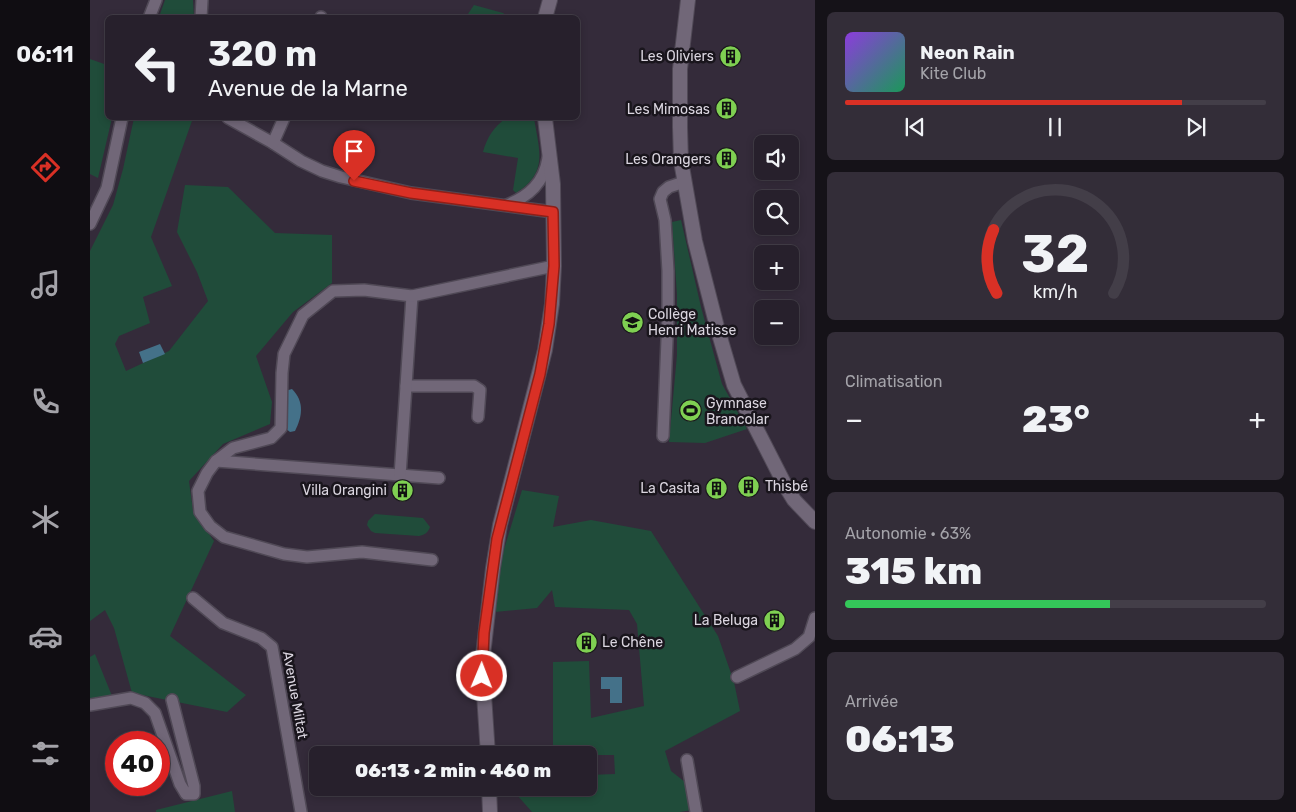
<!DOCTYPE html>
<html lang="fr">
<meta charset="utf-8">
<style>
body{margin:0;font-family:Rubik,sans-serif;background:#332d38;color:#f1f3f6;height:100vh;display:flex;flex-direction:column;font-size:19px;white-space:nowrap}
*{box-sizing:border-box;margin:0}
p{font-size:16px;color:#a4a3a9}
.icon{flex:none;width:28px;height:28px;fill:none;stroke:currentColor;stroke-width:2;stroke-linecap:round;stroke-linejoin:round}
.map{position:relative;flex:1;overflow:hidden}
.drawer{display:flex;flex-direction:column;gap:12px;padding:12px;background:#151218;width:481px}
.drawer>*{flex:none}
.hud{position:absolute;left:15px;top:15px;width:475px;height:105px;border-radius:8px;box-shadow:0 2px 8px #0003,0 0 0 1px #433e48;background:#27202c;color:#f1f3f6;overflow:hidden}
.buttons{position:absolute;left:664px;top:135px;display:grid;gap:10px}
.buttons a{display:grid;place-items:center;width:45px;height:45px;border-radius:8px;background:#27202c;box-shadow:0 2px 8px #0003,0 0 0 1px #433e48;font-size:25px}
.speed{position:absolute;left:15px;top:731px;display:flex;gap:10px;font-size:25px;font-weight:700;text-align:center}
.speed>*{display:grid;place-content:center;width:65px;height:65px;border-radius:50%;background:#27202c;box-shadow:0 2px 8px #0003,0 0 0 1px #433e48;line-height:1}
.speed .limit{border:8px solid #d22;background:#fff;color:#111}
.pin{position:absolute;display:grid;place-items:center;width:42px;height:42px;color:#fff;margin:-51px -21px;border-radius:50% 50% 50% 0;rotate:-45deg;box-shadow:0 0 5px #0007}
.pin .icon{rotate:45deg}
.me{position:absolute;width:55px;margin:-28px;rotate:1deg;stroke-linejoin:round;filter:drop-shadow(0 0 4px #0008)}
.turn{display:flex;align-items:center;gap:18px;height:105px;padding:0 20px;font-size:22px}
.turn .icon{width:65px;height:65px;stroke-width:2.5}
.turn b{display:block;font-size:35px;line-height:42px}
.big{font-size:38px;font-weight:800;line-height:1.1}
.drawer .tile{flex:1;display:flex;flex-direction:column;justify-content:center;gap:8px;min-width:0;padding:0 18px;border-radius:8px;background:#332d38}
.drawer .dial{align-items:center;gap:0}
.dial svg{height:130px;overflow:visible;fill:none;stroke:#433e48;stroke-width:7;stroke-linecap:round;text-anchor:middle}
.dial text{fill:#f1f3f6;stroke:none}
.song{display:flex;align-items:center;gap:15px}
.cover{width:60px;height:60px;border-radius:8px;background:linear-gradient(135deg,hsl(270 70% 55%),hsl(150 70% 35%))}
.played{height:5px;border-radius:2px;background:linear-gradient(90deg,#d93025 80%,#433e48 80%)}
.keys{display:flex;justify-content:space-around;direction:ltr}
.heat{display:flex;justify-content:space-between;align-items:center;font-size:28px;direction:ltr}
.charge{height:8px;border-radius:4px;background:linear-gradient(90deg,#34c759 63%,#433e48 0)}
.trip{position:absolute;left:219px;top:746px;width:288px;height:50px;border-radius:8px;background:#27202c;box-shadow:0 2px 8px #0003,0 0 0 1px #433e48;font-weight:800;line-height:50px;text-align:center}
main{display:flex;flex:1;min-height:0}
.menu{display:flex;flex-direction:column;width:90px;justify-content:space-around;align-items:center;background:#100d12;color:#a4a3a9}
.menu .icon{width:35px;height:35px}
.menu .on{color:#d93025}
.menu b{font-size:22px;color:#f1f3f6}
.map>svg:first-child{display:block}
.green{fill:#204c3a}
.water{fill:#447189}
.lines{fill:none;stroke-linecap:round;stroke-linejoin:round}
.minor-casing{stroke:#504956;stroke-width:14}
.tertiary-casing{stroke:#504956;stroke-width:16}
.minor{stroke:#716778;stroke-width:11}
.tertiary{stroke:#716778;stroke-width:14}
.route-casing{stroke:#8d1f18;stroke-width:12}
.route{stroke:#d93025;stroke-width:9}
.labels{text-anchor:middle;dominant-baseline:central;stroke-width:5;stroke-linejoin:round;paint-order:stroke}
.poi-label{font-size:14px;fill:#dad5df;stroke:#19151c;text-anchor:end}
.street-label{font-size:14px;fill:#dad5df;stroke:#19151c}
</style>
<main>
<nav class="menu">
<b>06:11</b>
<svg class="icon on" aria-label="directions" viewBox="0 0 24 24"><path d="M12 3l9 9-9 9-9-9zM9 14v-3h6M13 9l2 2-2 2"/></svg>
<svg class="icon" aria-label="music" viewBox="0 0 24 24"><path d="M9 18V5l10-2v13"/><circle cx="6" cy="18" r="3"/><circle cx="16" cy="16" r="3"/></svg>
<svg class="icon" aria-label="phone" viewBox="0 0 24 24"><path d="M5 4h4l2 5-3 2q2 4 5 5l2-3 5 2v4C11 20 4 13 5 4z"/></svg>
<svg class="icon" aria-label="climate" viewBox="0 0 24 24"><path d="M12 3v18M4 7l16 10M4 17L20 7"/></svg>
<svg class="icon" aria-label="car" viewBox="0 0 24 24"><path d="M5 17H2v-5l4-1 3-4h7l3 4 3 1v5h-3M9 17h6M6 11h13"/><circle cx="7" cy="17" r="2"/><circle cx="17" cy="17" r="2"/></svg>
<svg class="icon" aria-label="filters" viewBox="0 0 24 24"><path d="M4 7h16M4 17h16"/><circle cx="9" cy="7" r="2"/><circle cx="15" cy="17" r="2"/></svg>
</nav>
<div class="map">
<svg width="725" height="812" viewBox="0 0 725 812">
<rect width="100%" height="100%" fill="#342b3a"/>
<g class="green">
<polygon points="75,0 103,0 104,17 69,17"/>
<polygon points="384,5 413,13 418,17 376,17"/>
<polygon points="0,59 17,65 18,118 22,118 8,178 0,174"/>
<polygon points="44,118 103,118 61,237 82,286 53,297 60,323 29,336 25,344 36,371 79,351 118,301 107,272 87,232 95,185 138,187 185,233 242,235 242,283 203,312 166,356 182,402 180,424 133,444 99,481 103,511 124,541 80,636 156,695 137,712 42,693 24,628 15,610 0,621 0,251 23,205 33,169"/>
<path d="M416,118h28c5,32 15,54 -18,75l-3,-3 5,-32 -35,-6c4,-15 11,-25 23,-34z"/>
<polygon points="591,220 611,307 632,384 657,429 615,443 579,442 587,355 587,295 582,222"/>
<polygon points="432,490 469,496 463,527 501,520 561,531 628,636 644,682 650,711 575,751 581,771 595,782 602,810 590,812 442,812 427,795 408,797 408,788 498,788 498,775 525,774 524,755 463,755 463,662 499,661 501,718 554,706 547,624 539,610 465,607 462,590 447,608 405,612 412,556"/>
<path d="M285,514l48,4 7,9c-2,6 -6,8 -11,9l-44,-3 -4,-2 -4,-6 1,-4z"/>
<polygon points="5,654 22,696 0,700 0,657"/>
<polygon points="142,791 145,812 66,812 66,810"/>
</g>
<g class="water">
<polygon points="70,344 75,354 53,363 49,352"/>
<path d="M202,389c13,13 10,28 3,42l-5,1 -5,-4v-37z"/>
<polygon points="511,677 532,677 532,703 520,703 520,689 511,689"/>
</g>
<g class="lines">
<defs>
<g id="minor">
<polyline points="59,18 66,0"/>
<polyline points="111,18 112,0"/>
<polyline points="231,18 231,17"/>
<polyline points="138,118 183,143 211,161 232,171 251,177 321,193 463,212"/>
<polyline points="183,143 194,118"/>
<path d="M417,205c22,-9 37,-22 41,-47"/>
<polyline points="0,224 17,188 32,118"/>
<polyline points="316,386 384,386 390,390 388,417"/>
<polyline points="573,436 578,316 578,271 575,220 570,199 573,192 579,187 594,182"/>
<polyline points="126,461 349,478"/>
<polyline points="310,476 322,296"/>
<polyline points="342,560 272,552 217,557 194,554 134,537 120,526 110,512 108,491 117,473 126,461 143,448 181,438 191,428 192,373 194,354 213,315 243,291 274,290 322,296 464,266"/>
<polyline points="103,598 133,623 171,638 182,647 211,812"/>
<polyline points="647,677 705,649 719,637 725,618"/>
<polyline points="0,705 41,698 55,703 65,713 90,784 96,794 104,794 104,786 82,700"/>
<polyline points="597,760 606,812"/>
</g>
<g id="tertiary">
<polyline points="598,0 590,69 590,127 591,161 605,241 627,327 644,385 696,487 704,500 725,522"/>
<polyline points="455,18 460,0"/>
<polyline points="398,755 392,664 403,568 410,525 455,350 462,304 464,266 463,184 455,118"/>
<polyline points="399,788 400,812"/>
</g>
</defs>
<use href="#minor" class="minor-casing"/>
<use href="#tertiary" class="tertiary-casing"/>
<use href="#minor" class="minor"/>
<use href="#tertiary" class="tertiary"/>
</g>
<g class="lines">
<defs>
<polyline id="route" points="264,181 321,193 463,212 464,266 459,324 450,374 407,539 394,633 392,676"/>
</defs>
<use href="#route" class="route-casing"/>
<use href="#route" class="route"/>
</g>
<defs>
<symbol id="building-disc" viewBox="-11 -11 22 22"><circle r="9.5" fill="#7fd052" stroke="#19151c"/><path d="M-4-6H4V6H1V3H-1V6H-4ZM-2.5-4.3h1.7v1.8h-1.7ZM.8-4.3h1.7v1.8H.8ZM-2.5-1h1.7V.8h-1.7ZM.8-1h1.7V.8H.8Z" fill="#111"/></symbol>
<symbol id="school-disc" viewBox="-11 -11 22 22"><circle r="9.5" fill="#7fd052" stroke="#19151c"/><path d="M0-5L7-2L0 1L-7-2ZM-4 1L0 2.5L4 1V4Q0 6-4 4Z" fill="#111"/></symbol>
<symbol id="stadium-disc" viewBox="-11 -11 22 22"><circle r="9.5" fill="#7fd052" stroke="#19151c"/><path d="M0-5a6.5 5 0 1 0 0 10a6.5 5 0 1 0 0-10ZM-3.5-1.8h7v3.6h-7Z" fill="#111"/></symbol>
</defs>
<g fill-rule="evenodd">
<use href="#building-disc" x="628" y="44" width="25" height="25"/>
<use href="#building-disc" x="624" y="96" width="25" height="25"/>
<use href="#building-disc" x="624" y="146" width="25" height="25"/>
<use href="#school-disc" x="530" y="310" width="25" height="25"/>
<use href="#stadium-disc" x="588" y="398" width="25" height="25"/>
<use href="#building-disc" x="646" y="474" width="25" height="25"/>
<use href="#building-disc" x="614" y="476" width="25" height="25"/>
<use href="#building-disc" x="300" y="478" width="25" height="25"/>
<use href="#building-disc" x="672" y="608" width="25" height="25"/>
<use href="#building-disc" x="484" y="630" width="25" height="25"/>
</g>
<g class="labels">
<g class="poi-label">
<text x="624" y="56">Les Oliviers</text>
<text x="620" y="109">Les Mimosas</text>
<text x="621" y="159">Les Orangers</text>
<text x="558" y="314" text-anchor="start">Collège<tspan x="558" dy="16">Henri Matisse</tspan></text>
<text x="616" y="403" text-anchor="start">Gymnase<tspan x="616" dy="16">Brancolar</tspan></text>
<text x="675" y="486" text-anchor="start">Thisbé</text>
<text x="610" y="488">La Casita</text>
<text x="297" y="490">Villa Orangini</text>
<text x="668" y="620">La Beluga</text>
<text x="512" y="642" text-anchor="start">Le Chêne</text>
</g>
<g class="street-label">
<text transform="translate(205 695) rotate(80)">Avenue Miltat</text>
</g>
</g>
</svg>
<div class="buttons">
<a><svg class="icon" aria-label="sound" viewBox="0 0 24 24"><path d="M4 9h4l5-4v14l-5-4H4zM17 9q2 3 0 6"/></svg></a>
<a><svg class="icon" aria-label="search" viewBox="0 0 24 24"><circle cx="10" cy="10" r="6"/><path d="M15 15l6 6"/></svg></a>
<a>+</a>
<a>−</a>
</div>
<div class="speed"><div class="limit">40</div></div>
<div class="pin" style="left:264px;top:181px;background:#d93025"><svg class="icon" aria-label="arrive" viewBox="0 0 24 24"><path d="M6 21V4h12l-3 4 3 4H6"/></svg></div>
<svg class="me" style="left:392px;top:676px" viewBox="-20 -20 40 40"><circle r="17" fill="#d93025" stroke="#fff" stroke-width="3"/><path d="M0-11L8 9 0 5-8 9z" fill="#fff"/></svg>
<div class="trip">06:13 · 2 min · 460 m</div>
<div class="hud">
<div class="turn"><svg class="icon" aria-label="left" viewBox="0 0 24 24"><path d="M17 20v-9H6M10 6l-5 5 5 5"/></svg><div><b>320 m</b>Avenue de la Marne</div></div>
</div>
</div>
<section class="drawer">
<div class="tile">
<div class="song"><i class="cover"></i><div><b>Neon Rain</b><p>Kite Club</p></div></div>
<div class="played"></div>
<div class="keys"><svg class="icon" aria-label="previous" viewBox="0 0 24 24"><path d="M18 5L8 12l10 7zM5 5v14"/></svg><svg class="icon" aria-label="pause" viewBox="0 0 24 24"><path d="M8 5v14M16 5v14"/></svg><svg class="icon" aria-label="next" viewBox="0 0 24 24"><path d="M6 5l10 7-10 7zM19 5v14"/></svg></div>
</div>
<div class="tile dial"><svg viewBox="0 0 100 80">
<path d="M14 69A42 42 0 1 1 86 69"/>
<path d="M14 69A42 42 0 0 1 12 30" stroke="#d93025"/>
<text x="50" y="56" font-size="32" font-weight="700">32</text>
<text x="50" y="72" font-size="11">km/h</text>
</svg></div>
<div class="tile"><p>Climatisation</p>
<div class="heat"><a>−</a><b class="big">23°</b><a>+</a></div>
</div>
<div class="tile"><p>Autonomie · 63%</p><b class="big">315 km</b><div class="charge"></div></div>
<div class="tile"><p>Arrivée</p><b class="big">06:13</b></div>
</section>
</main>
